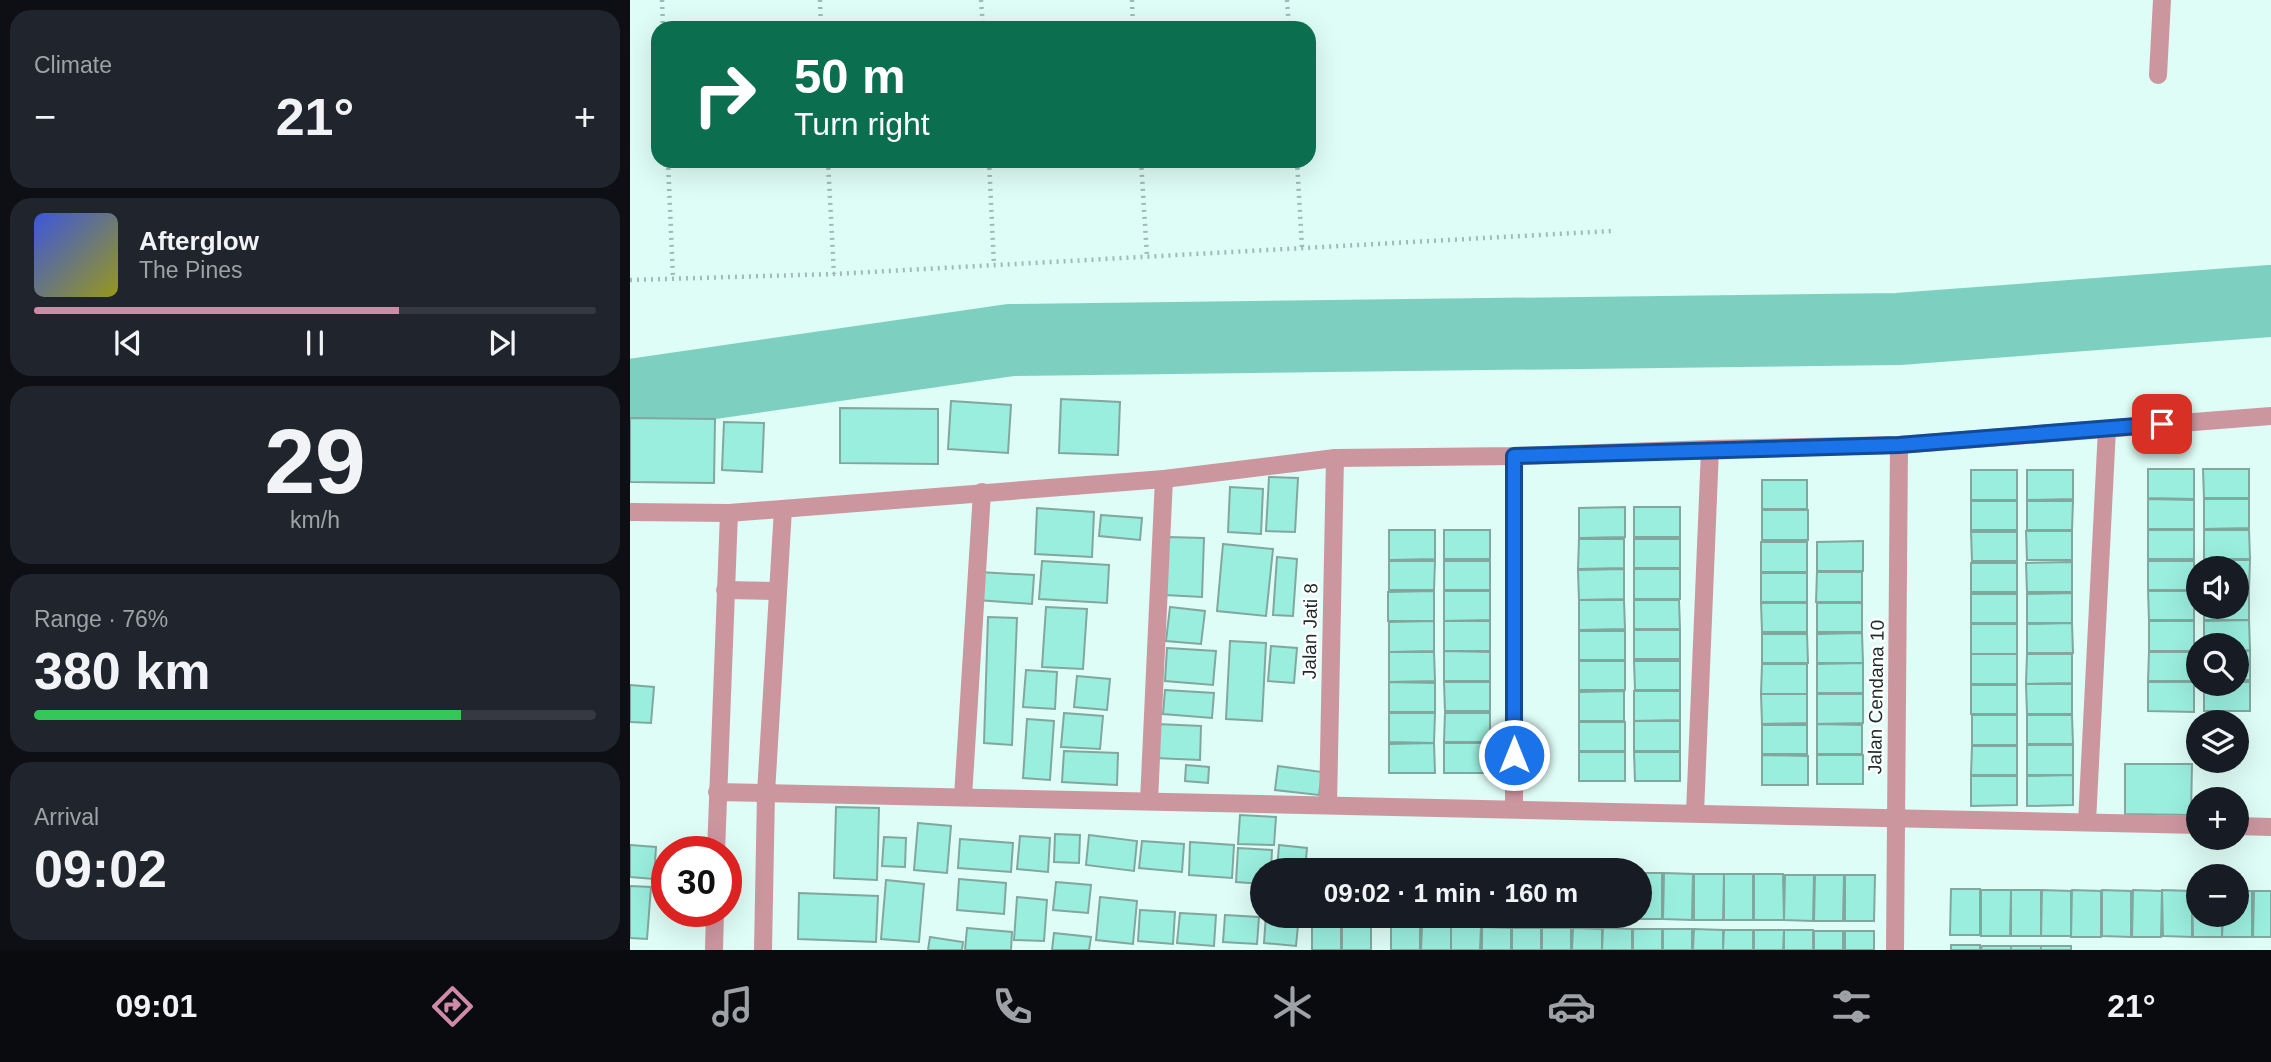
<!DOCTYPE html>
<meta charset="utf-8">
<style>
body{margin:0;font-family:Arial,sans-serif;background:#20242c;color:#f1f3f6;height:100vh;display:flex;flex-direction:column;font-size:26px;white-space:nowrap}
*{box-sizing:border-box;margin:0}
p{font-size:23px;color:#9ea1a6}
.icon{flex:none;width:38px;height:38px;fill:none;stroke:currentColor;stroke-width:2;stroke-linecap:round;stroke-linejoin:round}
.map{position:relative;flex:1;overflow:hidden}
.panel{display:flex;flex-direction:column;gap:10px;padding:10px;background:#0d0f14;width:630px}
.panel>*{flex:none}
.banner{position:absolute;left:21px;top:21px;width:665px;height:147px;border-radius:21px;box-shadow:0 7px 28px #0002;background:#0b6e4f;color:#fff;overflow:hidden}
.fabs{position:absolute;left:1556px;top:556px;display:grid;gap:14px}
.fabs a{display:grid;place-items:center;width:63px;height:63px;border-radius:50%;background:#171b24;box-shadow:0 7px 28px #0002;font-size:35px}
.speed{position:absolute;left:21px;top:836px;display:flex;gap:14px;font-size:35px;font-weight:700;text-align:center}
.speed>*{display:grid;place-content:center;width:91px;height:91px;border-radius:50%;background:#171b24;box-shadow:0 7px 28px #0002;line-height:1}
.speed .limit{border:10px solid #d22;background:#fff;color:#111}
.pin{position:absolute;display:grid;place-items:center;width:60px;height:60px;color:#fff;margin:-30px;border-radius:14px;box-shadow:0 4px 10px #0006}
.me{position:absolute;width:77px;margin:-38px;rotate:0deg;stroke-linejoin:round;filter:drop-shadow(0 0 5px #0008)}
.turn{display:flex;align-items:center;gap:24px;height:147px;padding:0 28px;font-size:32px}
.turn .icon{width:91px;height:91px;stroke-width:2.5}
.turn b{display:block;font-size:49px;line-height:60px}
.big{font-size:52px;font-weight:700;line-height:1.1}
.panel .card{flex:1;display:flex;flex-direction:column;justify-content:center;gap:10px;min-width:0;padding:0 24px;border-radius:21px;background:#20242c}
.panel .dial{align-items:center;gap:0}
.dial b{font-size:91px;line-height:1}
.song{display:flex;align-items:center;gap:21px}
.cover{width:84px;height:84px;border-radius:10px;background:linear-gradient(135deg,hsl(230 70% 55%),hsl(60 70% 35%))}
.played{height:7px;border-radius:4px;background:linear-gradient(90deg,#ce8aa6 65%,#363941 65%)}
.keys{display:flex;justify-content:space-around;direction:ltr}
.heat{display:flex;justify-content:space-between;align-items:center;font-size:38px;direction:ltr}
.charge{height:10px;border-radius:5px;background:linear-gradient(90deg,#34c759 76%,#363941 0)}
.trip{position:absolute;left:620px;top:858px;width:402px;height:70px;border-radius:35px;background:#171b24;box-shadow:0 7px 28px #0002;font-weight:700;line-height:70px;text-align:center}
.menu{display:flex;height:112px;justify-content:space-around;align-items:center;background:#090b0e;color:#9ea1a6}
.menu .icon{width:49px;height:49px}
.menu .active{color:#ce8aa6}
.menu b{font-size:32px;color:#f1f3f6}
main{display:flex;flex:1;min-height:0}
.map>svg:first-child{display:block}
.lines{fill:none;stroke-linecap:round;stroke-linejoin:round}
.river{stroke:#7dd0c0;stroke-width:72}
.building{fill:#9aeede;stroke:#82a79f;stroke-width:2}
.path{stroke:#a0bab5;stroke-width:4.5;stroke-dasharray:2 5;stroke-linecap:butt}
.street{stroke:#cc969f;stroke-width:18}
.route-casing{stroke:#114b97;stroke-width:18}
.route{stroke:#1a73e8;stroke-width:12}
.labels{text-anchor:middle;dominant-baseline:central;stroke-width:5;stroke-linejoin:round;paint-order:stroke}
.street-label{font-size:19px;fill:#1d2c29;stroke:#fff}
</style>
<main>
<section class="panel">
<div class="card"><p>Climate</p>
<div class="heat"><a>−</a><b class="big">21°</b><a>+</a></div>
</div>
<div class="card">
<div class="song"><i class="cover"></i><div><b>Afterglow</b><p>The Pines</p></div></div>
<div class="played"></div>
<div class="keys"><svg class="icon" aria-label="previous" viewBox="0 0 24 24"><path d="M18 5L8 12l10 7zM5 5v14"/></svg><svg class="icon" aria-label="pause" viewBox="0 0 24 24"><path d="M8 5v14M16 5v14"/></svg><svg class="icon" aria-label="next" viewBox="0 0 24 24"><path d="M6 5l10 7-10 7zM19 5v14"/></svg></div>
</div>
<div class="card dial"><b>29</b><p>km/h</p></div>
<div class="card"><p>Range · 76%</p><b class="big">380 km</b><div class="charge"></div></div>
<div class="card"><p>Arrival</p><b class="big">09:02</b></div>
</section>
<div class="map">
<svg width="1641" height="950" viewBox="0 0 1641 950">
<rect width="100%" height="100%" fill="#defdf6"/>
<g class="lines">
<polyline class="river" points="0,395 381,340 1268,329 1641,301"/>
</g>
<g class="building">
<polygon points="431,399 490,402 488,455 429,453"/>
<polygon points="321,401 381,405 378,453 318,449"/>
<polygon points="210,408 308,409 308,464 210,463"/>
<polygon points="0,418 85,419 84,483 0,482"/>
<polygon points="94,422 134,423 132,472 92,470"/>
<polygon points="1518,469 1564,469 1564,499 1518,498"/>
<polygon points="1573,469 1619,469 1619,498 1574,498"/>
<rect x="1341" y="470" width="46" height="30"/>
<polygon points="1397,470 1443,470 1443,499 1397,500"/>
<polygon points="639,477 668,478 665,532 636,531"/>
<rect x="1132" y="480" width="45" height="29"/>
<polygon points="600,487 633,489 631,534 598,532"/>
<polygon points="1518,499 1564,500 1564,529 1518,529"/>
<polygon points="1574,499 1619,499 1619,528 1574,529"/>
<rect x="1341" y="501" width="46" height="29"/>
<polygon points="1397,501 1443,501 1442,530 1397,530"/>
<polygon points="995,507 995,537 949,538 949,508"/>
<rect x="1004" y="507" width="46" height="30"/>
<polygon points="407,508 464,512 462,557 405,554"/>
<rect x="1132" y="510" width="46" height="30"/>
<polygon points="471,515 512,518 510,540 469,536"/>
<polygon points="759,530 805,530 805,559 759,560"/>
<rect x="814" y="530" width="46" height="29"/>
<rect x="1518" y="530" width="46" height="29"/>
<polygon points="1574,530 1619,530 1620,559 1574,559"/>
<polygon points="1396,531 1442,531 1442,560 1397,560"/>
<polygon points="1341,532 1387,532 1387,561 1342,561"/>
<polygon points="537,537 574,538 572,597 535,595"/>
<polygon points="949,539 994,539 994,568 948,569"/>
<rect x="1004" y="539" width="46" height="29"/>
<polygon points="1233,541 1233,571 1187,571 1187,542"/>
<rect x="1131" y="542" width="46" height="30"/>
<polygon points="593,544 643,549 636,616 587,611"/>
<polygon points="647,557 667,559 663,616 643,615"/>
<polygon points="1574,560 1620,560 1619,589 1606,589 1606,569 1574,569"/>
<polygon points="412,561 479,565 477,603 409,599"/>
<polygon points="759,561 805,561 804,590 759,590"/>
<rect x="814" y="561" width="46" height="29"/>
<rect x="1518" y="561" width="46" height="29"/>
<polygon points="1442,562 1442,592 1397,592 1396,563"/>
<rect x="1341" y="563" width="46" height="29"/>
<polygon points="994,569 994,599 949,600 948,570"/>
<rect x="1004" y="569" width="46" height="30"/>
<polygon points="349,572 404,575 402,604 347,600"/>
<polygon points="1187,572 1232,572 1232,602 1186,602"/>
<rect x="1131" y="573" width="46" height="29"/>
<polygon points="1619,590 1619,620 1574,620 1574,607 1606,607 1606,591"/>
<polygon points="804,591 804,621 758,621 758,592"/>
<polygon points="814,591 860,591 860,620 814,621"/>
<polygon points="1518,591 1564,591 1564,620 1519,620"/>
<polygon points="1442,593 1442,623 1397,623 1397,594"/>
<rect x="1341" y="594" width="46" height="29"/>
<polygon points="949,600 994,600 995,629 949,630"/>
<polygon points="1004,600 1049,600 1050,629 1004,629"/>
<polygon points="1131,603 1177,603 1177,632 1132,632"/>
<rect x="1187" y="603" width="45" height="29"/>
<polygon points="416,607 457,609 453,669 412,667"/>
<polygon points="540,607 575,611 571,644 536,641"/>
<polygon points="358,617 387,618 382,745 354,743"/>
<polygon points="1619,620 1620,650 1606,651 1606,646 1574,646 1574,621"/>
<polygon points="804,621 804,651 759,652 759,622"/>
<rect x="814" y="621" width="46" height="30"/>
<rect x="1519" y="621" width="45" height="30"/>
<polygon points="1442,623 1443,653 1397,653 1397,624"/>
<rect x="1341" y="624" width="46" height="30"/>
<rect x="1004" y="630" width="46" height="29"/>
<rect x="949" y="631" width="46" height="29"/>
<polygon points="1232,633 1233,663 1187,663 1187,634"/>
<polygon points="1132,634 1177,634 1178,663 1132,663"/>
<polygon points="600,641 636,643 632,721 596,719"/>
<polygon points="641,646 667,648 664,683 638,681"/>
<polygon points="537,648 586,651 583,685 535,681"/>
<polygon points="814,651 860,652 860,681 814,681"/>
<rect x="1606" y="651" width="14" height="29"/>
<polygon points="759,652 804,652 805,681 759,682"/>
<polygon points="1519,652 1564,652 1564,681 1518,681"/>
<rect x="1341" y="654" width="46" height="30"/>
<polygon points="1397,654 1442,654 1442,683 1396,684"/>
<rect x="949" y="661" width="46" height="29"/>
<polygon points="1004,661 1050,661 1050,690 1005,690"/>
<polygon points="1233,663 1233,693 1187,693 1187,664"/>
<polygon points="1132,664 1177,664 1177,694 1131,694"/>
<polygon points="396,670 427,672 425,709 393,707"/>
<polygon points="447,676 480,679 477,710 444,707"/>
<polygon points="759,682 805,683 805,712 759,712"/>
<polygon points="814,682 860,682 860,711 815,711"/>
<polygon points="1518,682 1564,682 1564,712 1518,711"/>
<polygon points="1606,682 1620,682 1620,711 1574,711 1574,684 1606,684"/>
<polygon points="1396,684 1442,684 1442,714 1397,714"/>
<polygon points="0,685 24,687 21,723 0,722"/>
<rect x="1341" y="685" width="46" height="29"/>
<polygon points="535,690 584,693 582,718 533,714"/>
<polygon points="994,691 994,721 949,721 949,692"/>
<polygon points="1004,691 1050,691 1050,720 1004,721"/>
<polygon points="1131,694 1177,694 1177,723 1132,724"/>
<polygon points="1187,694 1233,694 1233,723 1187,724"/>
<polygon points="434,713 473,716 470,749 431,747"/>
<polygon points="759,713 805,713 804,743 759,742"/>
<polygon points="815,713 860,713 860,742 814,742"/>
<rect x="1342" y="715" width="45" height="30"/>
<polygon points="1397,715 1442,715 1443,744 1397,744"/>
<polygon points="397,719 424,721 420,780 393,778"/>
<rect x="1004" y="721" width="46" height="30"/>
<rect x="949" y="722" width="46" height="29"/>
<polygon points="527,724 571,726 570,760 525,758"/>
<polygon points="1187,724 1232,725 1232,754 1187,754"/>
<rect x="1132" y="725" width="45" height="29"/>
<polygon points="804,743 805,773 759,773 759,744"/>
<rect x="814" y="743" width="46" height="30"/>
<rect x="1397" y="745" width="46" height="30"/>
<polygon points="1342,746 1387,746 1387,775 1341,775"/>
<polygon points="434,751 488,753 487,785 432,782"/>
<rect x="949" y="752" width="46" height="29"/>
<polygon points="1004,752 1050,752 1050,781 1005,781"/>
<polygon points="1132,755 1178,756 1178,785 1132,785"/>
<rect x="1187" y="755" width="46" height="29"/>
<polygon points="1495,764 1562,764 1561,815 1495,814"/>
<polygon points="556,765 579,767 578,783 555,781"/>
<polygon points="648,766 692,772 689,795 645,790"/>
<polygon points="1443,775 1443,805 1397,806 1397,776"/>
<polygon points="1341,776 1387,776 1387,805 1341,806"/>
<polygon points="206,807 249,808 247,880 204,878"/>
<polygon points="610,815 646,817 644,845 608,844"/>
<polygon points="288,823 321,826 317,873 284,870"/>
<polygon points="425,834 450,835 449,863 424,862"/>
<polygon points="459,835 507,841 504,871 456,865"/>
<polygon points="390,836 420,838 418,872 387,869"/>
<polygon points="254,837 276,838 275,867 252,866"/>
<polygon points="330,839 383,843 381,872 328,868"/>
<polygon points="512,841 554,844 552,872 509,868"/>
<polygon points="560,842 604,845 602,878 559,875"/>
<polygon points="0,845 26,847 24,879 0,877"/>
<polygon points="649,845 677,848 675,870 647,870"/>
<polygon points="608,848 642,850 641,870 632,870 632,884 606,882"/>
<polygon points="1010,873 1032,873 1032,919 1002,919 1003,915 1010,915"/>
<polygon points="1034,873 1063,874 1062,920 1033,919"/>
<polygon points="1064,874 1094,874 1093,920 1064,920"/>
<rect x="1094" y="874" width="29" height="46"/>
<polygon points="1124,874 1153,874 1154,920 1124,920"/>
<polygon points="1155,875 1184,875 1183,921 1154,920"/>
<polygon points="1185,875 1214,875 1213,921 1184,921"/>
<polygon points="1215,875 1245,875 1244,921 1215,921"/>
<polygon points="329,879 376,883 374,914 327,910"/>
<polygon points="256,880 294,884 289,942 251,939"/>
<polygon points="426,882 461,885 458,913 423,910"/>
<polygon points="0,886 21,887 17,939 0,938"/>
<polygon points="1321,889 1350,889 1350,935 1320,935"/>
<polygon points="1351,890 1381,890 1380,936 1351,936"/>
<rect x="1381" y="890" width="30" height="46"/>
<polygon points="1412,890 1441,891 1441,936 1411,936"/>
<polygon points="1442,890 1471,891 1471,937 1441,937"/>
<polygon points="1472,890 1501,891 1501,937 1472,936"/>
<polygon points="1503,890 1532,891 1531,937 1502,937"/>
<polygon points="1532,890 1562,891 1562,937 1533,936"/>
<polygon points="1562,890 1568,890 1568,915 1592,915 1592,937 1563,937"/>
<polygon points="1606,891 1622,891 1622,937 1592,937 1593,915 1606,915"/>
<polygon points="1624,891 1641,891 1641,937 1623,937"/>
<polygon points="169,893 248,896 246,942 168,939"/>
<polygon points="387,897 417,900 414,941 384,940"/>
<polygon points="470,897 507,901 503,944 466,940"/>
<polygon points="510,910 545,912 543,944 508,941"/>
<polygon points="550,913 586,915 584,946 547,943"/>
<polygon points="595,915 629,917 627,944 593,942"/>
<polygon points="636,915 669,915 666,946 634,943"/>
<polygon points="682,925 711,926 711,950 682,950"/>
<rect x="712" y="926" width="29" height="24"/>
<polygon points="761,926 790,927 790,950 761,950"/>
<polygon points="792,927 821,927 821,950 791,950"/>
<polygon points="821,927 851,927 850,950 821,950"/>
<polygon points="852,927 881,928 881,950 852,950"/>
<polygon points="337,928 382,932 381,950 335,950"/>
<rect x="882" y="928" width="29" height="22"/>
<rect x="912" y="928" width="29" height="22"/>
<polygon points="943,928 972,929 972,950 942,950"/>
<polygon points="973,928 1002,929 1002,950 972,950"/>
<rect x="1003" y="929" width="29" height="21"/>
<rect x="1033" y="929" width="29" height="21"/>
<polygon points="1064,929 1093,930 1093,950 1063,950"/>
<polygon points="1094,930 1123,930 1123,950 1093,950"/>
<polygon points="1124,930 1154,930 1153,950 1124,950"/>
<rect x="1154" y="930" width="29" height="20"/>
<rect x="1184" y="931" width="29" height="19"/>
<rect x="1215" y="931" width="29" height="19"/>
<polygon points="424,933 461,937 459,950 422,950"/>
<polygon points="300,937 333,942 332,950 298,950"/>
<rect x="1321" y="945" width="29" height="5"/>
<polygon points="1352,946 1381,946 1381,950 1351,950"/>
<rect x="1381" y="946" width="30" height="4"/>
<rect x="1411" y="946" width="30" height="4"/>
</g>
<g class="lines">
<g class="path">
<polyline points="32,0 33,28"/>
<polyline points="190,0 191,28"/>
<polyline points="351,0 353,28"/>
<polyline points="502,0 503,28"/>
<polyline points="657,0 659,28"/>
<polyline points="38,161 43,278"/>
<polyline points="198,161 204,274"/>
<polyline points="359,161 364,265"/>
<polyline points="511,161 517,256"/>
<polyline points="667,161 672,247"/>
<polyline points="0,280 204,274 981,231"/>
</g>
<g class="street">
<polyline points="1528,75 1532,0"/>
<polyline points="0,512 99,513 534,479 705,458 884,456 1080,449 1269,445 1641,416"/>
<polyline points="95,590 148,591"/>
<polyline points="87,792 1568,825"/>
<polyline points="333,797 352,492"/>
<polyline points="519,801 534,479"/>
<polyline points="698,805 705,458"/>
<polyline points="884,809 884,456"/>
<polyline points="1065,813 1080,449"/>
<polyline points="1457,822 1477,429"/>
<polyline points="1606,826 1641,827"/>
<polyline points="86,852 99,513"/>
<polyline points="84,950 85,912"/>
<polyline points="133,950 136,793 153,509"/>
<polyline points="1265,950 1269,445"/>
</g>
</g>
<g class="lines">
<defs>
<polyline id="route" points="884,755 884,456 1269,445 1532,424"/>
</defs>
<use href="#route" class="route-casing"/>
<use href="#route" class="route"/>
</g>
<g class="labels">
<g class="street-label">
<text transform="translate(680 631) rotate(-89)">Jalan Jati 8</text>
<text transform="translate(1246 697) rotate(-89)">Jalan Cendana 10</text>
</g>
</g>
</svg>
<div class="fabs">
<a><svg class="icon" aria-label="sound" viewBox="0 0 24 24"><path d="M4 9h4l5-4v14l-5-4H4zM17 9q2 3 0 6"/></svg></a>
<a><svg class="icon" aria-label="search" viewBox="0 0 24 24"><circle cx="10" cy="10" r="6"/><path d="M15 15l6 6"/></svg></a>
<a><svg class="icon" aria-label="layers" viewBox="0 0 24 24"><path d="M12 4l9 5-9 5-9-5zM3 14l9 5 9-5"/></svg></a>
<a>+</a>
<a>−</a>
</div>
<div class="speed"><div class="limit">30</div></div>
<div class="pin" style="left:1532px;top:424px;background:#d93025"><svg class="icon" aria-label="arrive" viewBox="0 0 24 24"><path d="M6 21V4h12l-3 4 3 4H6"/></svg></div>
<svg class="me" style="left:884px;top:755px" viewBox="-20 -20 40 40"><circle r="17" fill="#1a73e8" stroke="#fff" stroke-width="3"/><path d="M0-11L8 9 0 5-8 9z" fill="#fff"/></svg>
<div class="trip">09:02 · 1 min · 160 m</div>
<div class="banner">
<div class="turn"><svg class="icon" aria-label="right" viewBox="0 0 24 24"><path d="M7 20v-9h11M14 6l5 5-5 5"/></svg><div><b>50 m</b>Turn right</div></div>
</div>
</div>
</main>
<nav class="menu">
<b>09:01</b>
<svg class="icon active" aria-label="directions" viewBox="0 0 24 24"><path d="M12 3l9 9-9 9-9-9zM9 14v-3h6M13 9l2 2-2 2"/></svg>
<svg class="icon" aria-label="music" viewBox="0 0 24 24"><path d="M9 18V5l10-2v13"/><circle cx="6" cy="18" r="3"/><circle cx="16" cy="16" r="3"/></svg>
<svg class="icon" aria-label="phone" viewBox="0 0 24 24"><path d="M5 4h4l2 5-3 2q2 4 5 5l2-3 5 2v4C11 20 4 13 5 4z"/></svg>
<svg class="icon" aria-label="climate" viewBox="0 0 24 24"><path d="M12 3v18M4 7l16 10M4 17L20 7"/></svg>
<svg class="icon" aria-label="car" viewBox="0 0 24 24"><path d="M5 17H2v-5l4-1 3-4h7l3 4 3 1v5h-3M9 17h6M6 11h13"/><circle cx="7" cy="17" r="2"/><circle cx="17" cy="17" r="2"/></svg>
<svg class="icon" aria-label="filters" viewBox="0 0 24 24"><path d="M4 7h16M4 17h16"/><circle cx="9" cy="7" r="2"/><circle cx="15" cy="17" r="2"/></svg>
<b>21°</b>
</nav>
